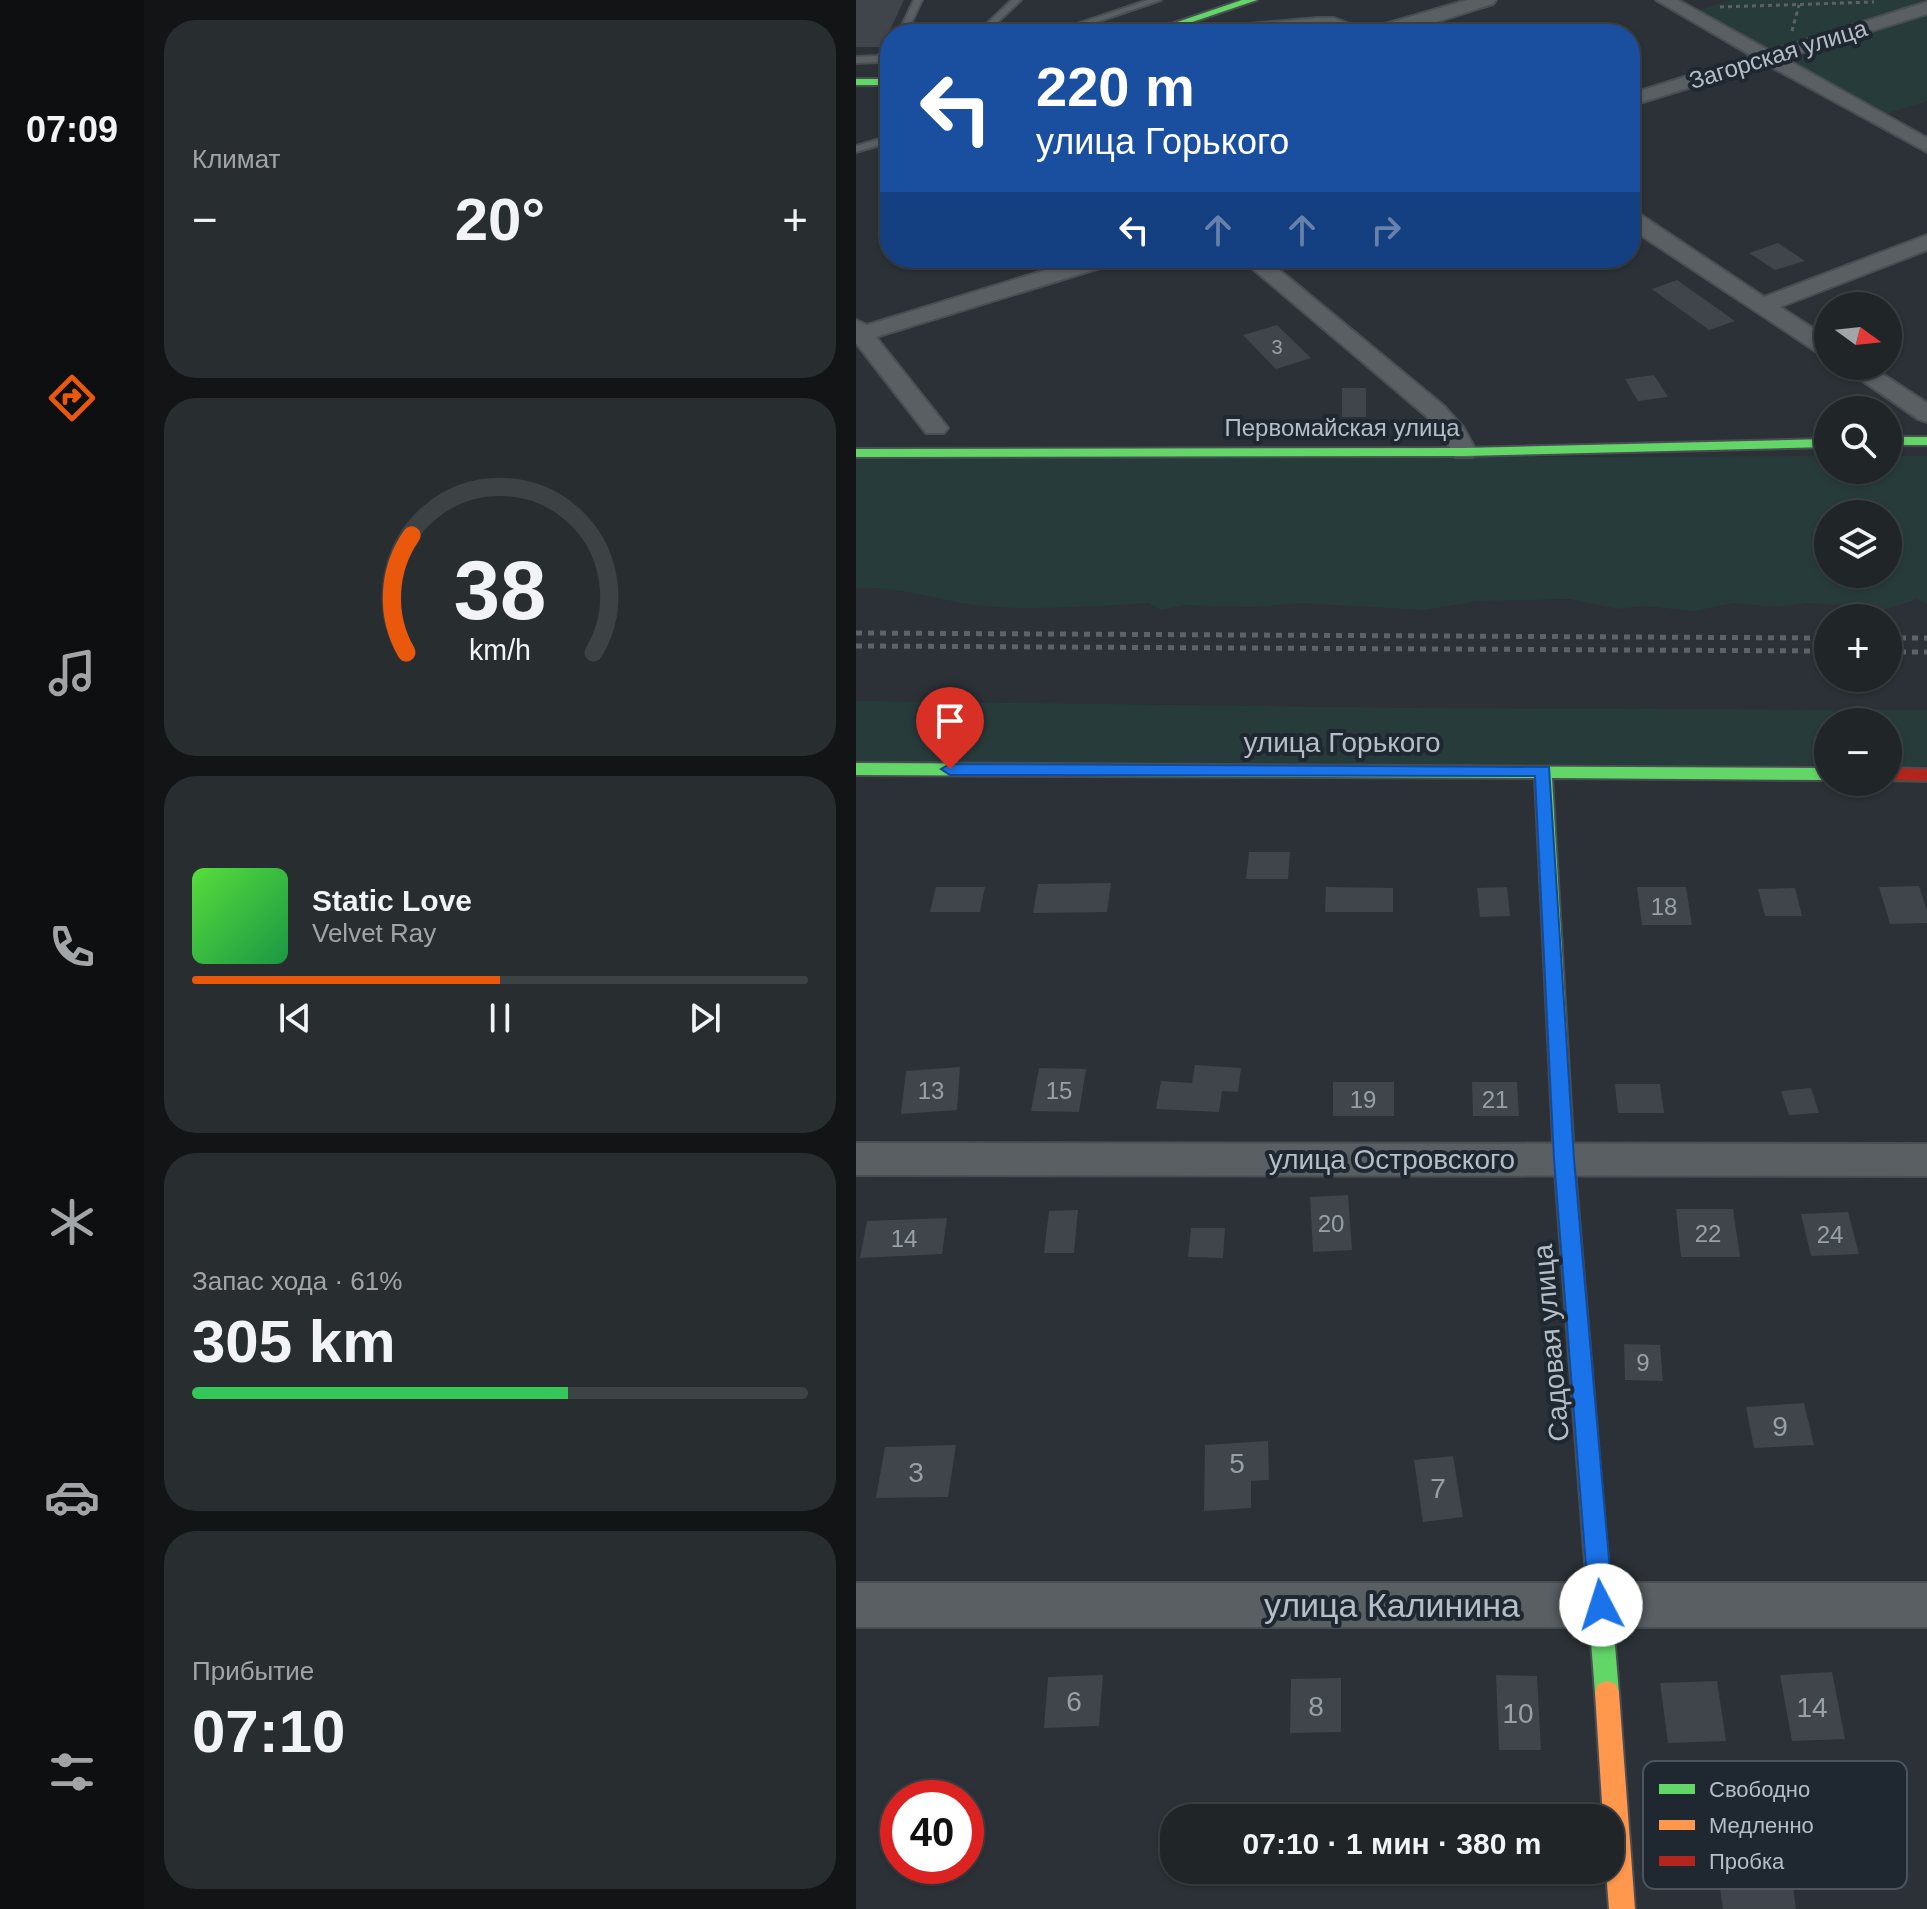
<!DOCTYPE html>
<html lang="ru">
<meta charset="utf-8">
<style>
body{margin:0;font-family:Helvetica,sans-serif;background:#282d30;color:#f1f3f6;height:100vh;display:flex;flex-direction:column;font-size:30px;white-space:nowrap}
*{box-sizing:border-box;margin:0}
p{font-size:26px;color:#a2a5a8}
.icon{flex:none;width:44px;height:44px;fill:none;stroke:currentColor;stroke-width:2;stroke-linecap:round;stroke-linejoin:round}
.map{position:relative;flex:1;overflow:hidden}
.drawer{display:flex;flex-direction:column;gap:20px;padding:20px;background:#121416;width:712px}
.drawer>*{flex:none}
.guide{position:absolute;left:24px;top:24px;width:760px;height:244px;border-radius:32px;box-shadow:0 2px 6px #0004,0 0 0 2px #3d4245;background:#1a4fa0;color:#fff;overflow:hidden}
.needle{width:52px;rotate:105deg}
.tools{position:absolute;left:958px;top:292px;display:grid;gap:16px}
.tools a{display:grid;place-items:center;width:88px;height:88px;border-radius:50%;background:#202528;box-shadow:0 2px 6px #0004,0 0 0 2px #3d4245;font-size:40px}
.speed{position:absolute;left:24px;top:1780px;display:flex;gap:16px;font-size:40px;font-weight:700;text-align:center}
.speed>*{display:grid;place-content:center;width:104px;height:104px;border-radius:50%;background:#202528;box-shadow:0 2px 6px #0004,0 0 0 2px #3d4245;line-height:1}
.speed .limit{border:12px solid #d22;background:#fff;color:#111}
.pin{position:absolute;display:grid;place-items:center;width:68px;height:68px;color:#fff;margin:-82px -34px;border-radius:50% 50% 50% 0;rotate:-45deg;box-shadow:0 0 8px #0007}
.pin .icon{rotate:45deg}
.me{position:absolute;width:88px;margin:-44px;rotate:355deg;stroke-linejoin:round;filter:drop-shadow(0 0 6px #0008)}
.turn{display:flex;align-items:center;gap:28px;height:168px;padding:0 24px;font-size:36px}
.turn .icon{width:104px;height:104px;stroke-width:2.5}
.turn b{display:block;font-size:56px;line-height:68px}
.lanes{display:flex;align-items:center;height:76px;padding:0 24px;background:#0003;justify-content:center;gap:40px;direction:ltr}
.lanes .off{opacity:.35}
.big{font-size:60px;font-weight:800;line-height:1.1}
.drawer .card{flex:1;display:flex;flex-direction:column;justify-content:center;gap:12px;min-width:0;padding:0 28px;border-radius:32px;background:#282d30}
.drawer .dial{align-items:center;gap:0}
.dial svg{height:208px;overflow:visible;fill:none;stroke:#3d4245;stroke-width:7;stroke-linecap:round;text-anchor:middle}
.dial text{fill:#f1f3f6;stroke:none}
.song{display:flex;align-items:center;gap:24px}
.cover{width:96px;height:96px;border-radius:12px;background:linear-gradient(135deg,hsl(110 70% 55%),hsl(140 70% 35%))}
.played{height:8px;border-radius:4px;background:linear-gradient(90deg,#ea580c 50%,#3d4245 50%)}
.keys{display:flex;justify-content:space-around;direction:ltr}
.heat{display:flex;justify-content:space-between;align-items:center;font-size:44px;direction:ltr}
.charge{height:12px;border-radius:6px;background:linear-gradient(90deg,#34c759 61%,#3d4245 0)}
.trip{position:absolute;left:304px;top:1804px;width:464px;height:80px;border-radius:32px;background:#202528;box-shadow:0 2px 6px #0004,0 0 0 2px #3d4245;font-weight:800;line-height:80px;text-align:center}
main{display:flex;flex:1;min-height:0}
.menu{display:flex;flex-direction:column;width:144px;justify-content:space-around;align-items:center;background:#0d0f10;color:#a2a5a8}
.menu .icon{width:56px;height:56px}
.menu .on{color:#ea580c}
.menu b{font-size:36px;color:#f1f3f6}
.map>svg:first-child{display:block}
.green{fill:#283b3b;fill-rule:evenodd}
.building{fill:#3f454a}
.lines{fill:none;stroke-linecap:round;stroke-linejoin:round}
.lane-casing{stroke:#494e53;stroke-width:4}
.street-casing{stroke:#494e53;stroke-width:4}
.fast-casing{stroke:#494e53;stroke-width:4}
.slow-casing{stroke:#494e53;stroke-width:4}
.jam-casing{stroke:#494e53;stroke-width:4}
.path{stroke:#5c6265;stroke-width:3;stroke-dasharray:4 4;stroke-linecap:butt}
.lane{fill:#5a5f64;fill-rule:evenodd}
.street{fill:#5a5f64;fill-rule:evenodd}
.fast{fill:#63d668;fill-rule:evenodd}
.slow{fill:#ff974d;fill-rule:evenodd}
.jam{fill:#b3261e;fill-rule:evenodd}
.rail{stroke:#5f6368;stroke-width:5;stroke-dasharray:6 6;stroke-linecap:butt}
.route{fill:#1a73e8;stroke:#114b97;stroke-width:2}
.labels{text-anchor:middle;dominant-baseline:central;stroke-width:8;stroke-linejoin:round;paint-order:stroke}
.far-number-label{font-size:20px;fill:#98a0a7}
.far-street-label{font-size:24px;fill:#b5bec6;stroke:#1f2830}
.number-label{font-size:24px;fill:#98a0a7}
.street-label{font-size:28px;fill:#b5bec6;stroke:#1f2830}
.near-number-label{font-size:28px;fill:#98a0a7}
.near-street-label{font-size:34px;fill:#b5bec6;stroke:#1f2830}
.key{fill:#1f2830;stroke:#4c555d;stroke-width:2}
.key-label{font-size:22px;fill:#b5bec6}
</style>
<main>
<nav class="menu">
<b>07:09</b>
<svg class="icon on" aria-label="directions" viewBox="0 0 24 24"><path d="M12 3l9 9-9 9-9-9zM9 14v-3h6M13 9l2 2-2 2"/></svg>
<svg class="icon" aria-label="music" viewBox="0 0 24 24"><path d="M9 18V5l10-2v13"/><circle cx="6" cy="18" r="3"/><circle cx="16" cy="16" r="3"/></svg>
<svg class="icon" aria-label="phone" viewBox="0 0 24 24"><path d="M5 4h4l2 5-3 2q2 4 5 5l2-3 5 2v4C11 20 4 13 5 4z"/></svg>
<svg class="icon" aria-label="climate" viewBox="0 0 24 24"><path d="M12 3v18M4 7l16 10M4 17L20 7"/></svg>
<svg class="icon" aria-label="car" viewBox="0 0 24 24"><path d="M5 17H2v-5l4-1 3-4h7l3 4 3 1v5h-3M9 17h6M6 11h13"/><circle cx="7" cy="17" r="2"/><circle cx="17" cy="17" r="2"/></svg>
<svg class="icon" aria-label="filters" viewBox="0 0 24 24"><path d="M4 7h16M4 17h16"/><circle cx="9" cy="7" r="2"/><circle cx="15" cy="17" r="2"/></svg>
</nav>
<section class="drawer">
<div class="card"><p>Климат</p>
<div class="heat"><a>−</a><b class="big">20°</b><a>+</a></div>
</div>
<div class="card dial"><svg viewBox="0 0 100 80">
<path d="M14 69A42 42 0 1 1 86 69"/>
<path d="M14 69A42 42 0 0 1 16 24" stroke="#ea580c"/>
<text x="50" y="56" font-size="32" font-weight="700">38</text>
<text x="50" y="72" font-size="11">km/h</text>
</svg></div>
<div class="card">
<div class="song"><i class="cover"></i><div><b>Static Love</b><p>Velvet Ray</p></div></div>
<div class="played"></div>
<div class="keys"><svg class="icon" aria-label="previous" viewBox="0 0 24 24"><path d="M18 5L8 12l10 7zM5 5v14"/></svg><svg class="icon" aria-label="pause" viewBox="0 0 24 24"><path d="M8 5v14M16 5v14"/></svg><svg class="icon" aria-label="next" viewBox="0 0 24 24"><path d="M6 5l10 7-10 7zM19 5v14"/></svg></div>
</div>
<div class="card"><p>Запас хода · 61%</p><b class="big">305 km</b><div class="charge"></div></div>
<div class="card"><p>Прибытие</p><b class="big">07:10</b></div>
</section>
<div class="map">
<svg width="1071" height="1909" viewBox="0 0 1071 1909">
<rect width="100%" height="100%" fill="#2b3136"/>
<g class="green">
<polygon points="876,0 1067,0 1071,2 913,52 839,11"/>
<polygon points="1066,13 1071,16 1071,101 1030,114 923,56"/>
<path d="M972,456v14h60v-14h39v148l-10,-5 -42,14 -23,-8 -45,-2 -29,4 -44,-4 -40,8 -50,-5 -26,3 -48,-10 -93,2 -52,9 -126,-7 -45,4 -69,-2 -24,5 -12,-7c-55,3 -110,8 -166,3 -45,-5 -82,-20 -127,-18v-129zM972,514h60v60h-60z"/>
<polygon points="0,701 557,708 1071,710 1071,766 1032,766 1032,722 972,722 972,766 0,761"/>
</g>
<g class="building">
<polygon points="0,0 48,0 26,47 0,47"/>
<polygon points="922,243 949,261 919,270 893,253"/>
<polygon points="821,280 879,321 853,330 796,289"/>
<polygon points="421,325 455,358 420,369 387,335"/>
<polygon points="798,375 812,397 782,401 769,379"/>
<rect x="486" y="388" width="24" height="29"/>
<polygon points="393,852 434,852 432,879 390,879"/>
<polygon points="255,883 251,912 177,913 182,884"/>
<polygon points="1063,886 1071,911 1071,923 1034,924 1023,887"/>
<polygon points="80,887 129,887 124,912 74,912"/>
<polygon points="470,887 537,888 537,912 469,912"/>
<polygon points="651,887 654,916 624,917 621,888"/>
<polygon points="781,887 830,887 836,925 786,925"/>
<polygon points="939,888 946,916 909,916 902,889"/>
<polygon points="339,1065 385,1068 382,1092 366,1091 363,1112 300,1109 305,1081 336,1083"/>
<polygon points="104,1067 101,1110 45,1114 50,1071"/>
<polygon points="183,1068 230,1069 223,1112 175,1111"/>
<rect x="477" y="1082" width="61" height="34"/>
<polygon points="616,1082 661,1082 663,1116 617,1116"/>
<polygon points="759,1084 804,1084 808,1113 762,1113"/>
<polygon points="955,1088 963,1113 933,1115 925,1091"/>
<polygon points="492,1195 496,1250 457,1252 454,1197"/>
<polygon points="820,1209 877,1209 884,1257 825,1257"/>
<polygon points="222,1210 218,1253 188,1253 193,1211"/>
<polygon points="992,1212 1003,1254 955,1256 945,1214"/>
<polygon points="91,1218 86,1254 4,1258 11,1221"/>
<polygon points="335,1228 369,1228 367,1258 332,1257"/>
<polygon points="768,1344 804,1345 807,1381 769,1380"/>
<polygon points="948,1403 958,1445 898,1448 890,1407"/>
<polygon points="412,1441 413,1480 395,1481 395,1508 348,1511 349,1445"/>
<polygon points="100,1445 92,1497 20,1498 29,1447"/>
<polygon points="597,1456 607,1517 567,1522 558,1460"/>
<polygon points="976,1672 989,1739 936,1741 924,1675"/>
<polygon points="247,1675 243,1726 188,1728 192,1677"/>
<polygon points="640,1675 681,1676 685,1750 643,1750"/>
<polygon points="485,1678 485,1732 434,1733 435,1679"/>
<polygon points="861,1681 870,1741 812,1743 804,1683"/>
<polygon points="937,1887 940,1909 867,1909 864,1888"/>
</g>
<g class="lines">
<defs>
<g id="lane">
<polygon points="58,0 66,0 50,34 42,34"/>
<polygon points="156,0 165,0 129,34 120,34"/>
<polygon points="292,0 305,0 205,34 192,34"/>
<polygon points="34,50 34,57 22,62 0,63 0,57 20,56"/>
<polygon points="34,136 34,142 0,152 0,146"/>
</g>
<g id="street">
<path d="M611,0h29l-3,4c-45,13 -115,44 -162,26l-136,4 9,-6 113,-10h17l31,12z"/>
<polygon points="800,0 822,0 914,51 1071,2 1071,14 928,58 1071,138 1071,152 910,64 774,106 774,94 896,56"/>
<polygon points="774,211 782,213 908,297 1071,235 1071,250 924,307 972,338 972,356 964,354 774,228"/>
<polygon points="229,258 263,258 260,263 20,337 88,423 92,428 88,433 70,433 0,343 0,320 11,325"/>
<polygon points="384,258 409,258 588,406 607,427 621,452 617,457 599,457 587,435 570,416"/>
<polygon points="985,366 1014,366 1071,403 1071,422 1062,419"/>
<polygon points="0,1143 1071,1144 1071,1176 0,1175"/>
<rect x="0" y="1583" width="1071" height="44"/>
</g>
<g id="fast">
<polygon points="386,0 401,0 301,34 286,34"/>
<rect x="0" y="79" width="34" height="6"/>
<rect x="1032" y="437" width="39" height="8"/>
<polygon points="972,439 972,447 608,456 0,457 0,449 608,448"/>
<polygon points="0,763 972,768 972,780 696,778 718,1159 763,1693 760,1702 751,1705 742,1702 739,1693 698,1159 679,778 0,775"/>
</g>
<polygon id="slow" points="751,1681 760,1684 763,1693 779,1909 753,1909 750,1870 754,1870 754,1818 747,1818 739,1693 742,1684"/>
<polygon id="jam" points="1032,768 1071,769 1071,781 1032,780"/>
</defs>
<use href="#lane" class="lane-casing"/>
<use href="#street" class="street-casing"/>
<use href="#fast" class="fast-casing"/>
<use href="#slow" class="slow-casing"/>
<use href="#jam" class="jam-casing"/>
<g class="path">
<polyline points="864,7 1018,2"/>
<polyline points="936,31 943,5"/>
</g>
<use href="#lane" class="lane"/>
<use href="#street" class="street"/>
<use href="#fast" class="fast"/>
<use href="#slow" class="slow"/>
<use href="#jam" class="jam"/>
<g class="rail">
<polyline points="0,633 972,638"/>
<polyline points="1032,638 1071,638"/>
<polyline points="0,646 972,651"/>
<polyline points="1032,652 1071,652"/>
</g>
</g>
<polygon class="route" points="94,764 693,767 718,1159 757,1605 754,1613 745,1617 737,1613 733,1605 698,1159 679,776 94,775 85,769"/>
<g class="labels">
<g class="far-number-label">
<text x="421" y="347">3</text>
</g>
<g class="far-street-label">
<text transform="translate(922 54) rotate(-17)">Загорская улица</text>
<text x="486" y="427">Первомайская улица</text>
</g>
<g class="number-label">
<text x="808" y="906">18</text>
<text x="75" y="1090">13</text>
<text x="203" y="1090">15</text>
<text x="507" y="1099">19</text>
<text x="639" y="1099">21</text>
<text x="475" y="1223">20</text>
<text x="852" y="1233">22</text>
<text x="974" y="1234">24</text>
<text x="48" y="1238">14</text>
<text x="787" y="1362">9</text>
</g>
<g class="street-label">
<text x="486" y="742">улица Горького</text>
<text x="536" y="1159">улица Островского</text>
<text transform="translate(695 1343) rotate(-95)">Садовая улица</text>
</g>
<g class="near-number-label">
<text x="924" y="1426">9</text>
<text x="381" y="1463">5</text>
<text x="60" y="1472">3</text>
<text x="582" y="1488">7</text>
<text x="218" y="1701">6</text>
<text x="460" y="1706">8</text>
<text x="956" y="1707">14</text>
<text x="662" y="1713">10</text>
</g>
<g class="near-street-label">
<text x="536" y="1605">улица Калинина</text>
</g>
</g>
<rect x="787" y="1761" width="264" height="128" rx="12" class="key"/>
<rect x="803" y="1784" width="36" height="10" fill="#63d668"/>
<rect x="803" y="1820" width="36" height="10" fill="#ff974d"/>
<rect x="803" y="1856" width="36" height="10" fill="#b3261e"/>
<g class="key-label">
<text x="853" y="1797">Свободно</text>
<text x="853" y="1833">Медленно</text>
<text x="853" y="1869">Пробка</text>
</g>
</svg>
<div class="tools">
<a><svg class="needle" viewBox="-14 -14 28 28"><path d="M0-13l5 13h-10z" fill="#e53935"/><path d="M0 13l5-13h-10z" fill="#a2a5a8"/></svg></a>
<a><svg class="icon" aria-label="search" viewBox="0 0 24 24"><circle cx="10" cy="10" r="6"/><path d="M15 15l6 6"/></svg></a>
<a><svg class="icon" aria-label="layers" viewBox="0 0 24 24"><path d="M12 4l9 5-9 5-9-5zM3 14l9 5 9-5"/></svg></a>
<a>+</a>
<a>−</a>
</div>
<div class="speed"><div class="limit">40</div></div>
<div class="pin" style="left:94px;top:769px;background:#d93025"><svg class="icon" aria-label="arrive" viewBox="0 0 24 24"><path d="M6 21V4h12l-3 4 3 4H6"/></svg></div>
<svg class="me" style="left:745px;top:1605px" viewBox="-20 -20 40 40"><circle r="19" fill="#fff"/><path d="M0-13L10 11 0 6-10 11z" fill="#1a73e8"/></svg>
<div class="trip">07:10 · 1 мин · 380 m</div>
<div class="guide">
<div class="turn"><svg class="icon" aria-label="left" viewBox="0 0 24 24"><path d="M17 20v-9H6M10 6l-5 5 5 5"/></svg><div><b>220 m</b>улица Горького</div></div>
<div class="lanes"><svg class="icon" aria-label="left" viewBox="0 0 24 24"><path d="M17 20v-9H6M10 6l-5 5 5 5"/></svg><svg class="icon off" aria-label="ahead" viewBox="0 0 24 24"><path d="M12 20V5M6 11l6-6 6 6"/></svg><svg class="icon off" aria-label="ahead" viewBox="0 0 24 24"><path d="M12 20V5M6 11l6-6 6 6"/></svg><svg class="icon off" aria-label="right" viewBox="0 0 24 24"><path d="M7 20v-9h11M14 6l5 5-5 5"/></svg></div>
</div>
</div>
</main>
